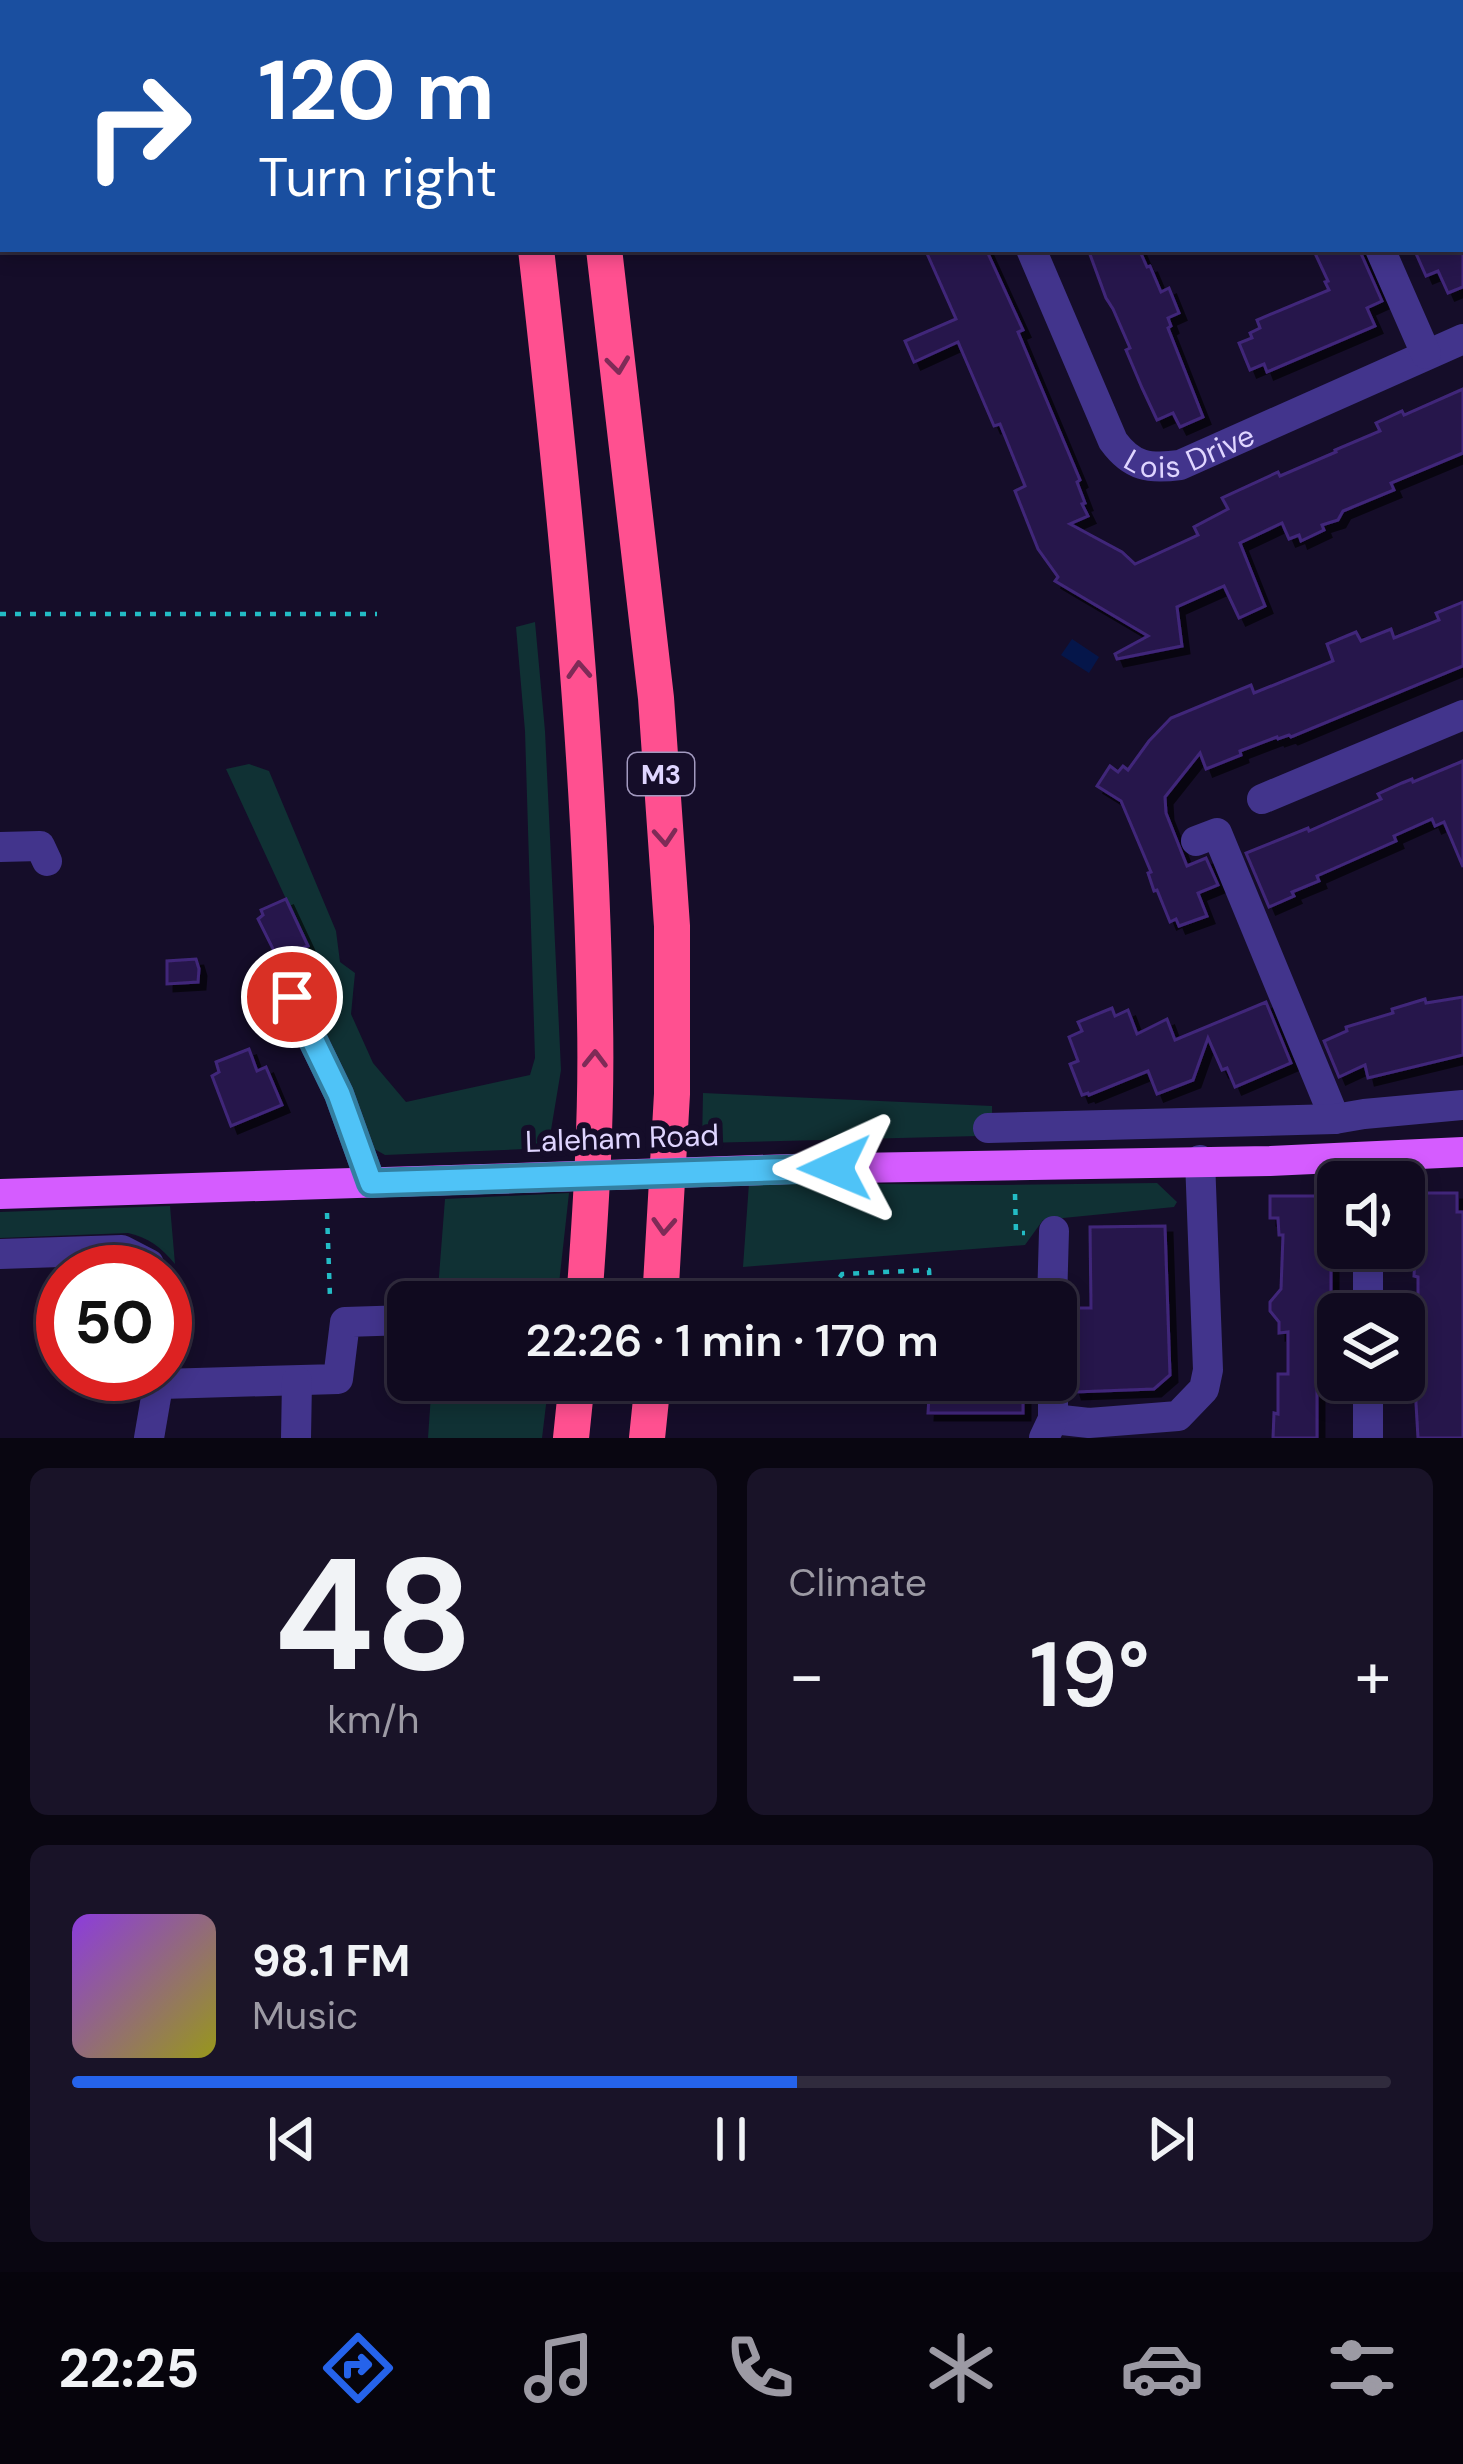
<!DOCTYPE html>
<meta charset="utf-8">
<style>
body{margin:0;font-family:"DM Sans",sans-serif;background:#191328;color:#f1f3f6;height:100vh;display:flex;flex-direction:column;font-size:45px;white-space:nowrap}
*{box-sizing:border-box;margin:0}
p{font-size:39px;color:#9c9aa4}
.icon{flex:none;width:66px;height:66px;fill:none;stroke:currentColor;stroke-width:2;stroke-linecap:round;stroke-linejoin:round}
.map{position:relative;height:1438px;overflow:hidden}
.side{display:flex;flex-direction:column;gap:30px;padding:30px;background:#090611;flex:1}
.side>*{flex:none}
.guide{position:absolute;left:0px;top:0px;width:1464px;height:252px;box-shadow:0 6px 18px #0003,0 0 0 3px #302b3d;background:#1a4fa0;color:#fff;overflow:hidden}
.controls{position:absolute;left:1317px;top:1161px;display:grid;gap:24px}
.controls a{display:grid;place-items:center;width:108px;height:108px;border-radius:18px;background:#100a1f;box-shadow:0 6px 18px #0003,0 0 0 3px #302b3d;font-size:60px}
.speed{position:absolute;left:36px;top:1245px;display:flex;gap:24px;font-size:60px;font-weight:700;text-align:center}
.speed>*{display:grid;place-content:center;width:156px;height:156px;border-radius:50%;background:#100a1f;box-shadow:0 6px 18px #0003,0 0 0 3px #302b3d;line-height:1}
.speed .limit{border:18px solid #d22;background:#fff;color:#111}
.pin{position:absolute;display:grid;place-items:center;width:102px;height:102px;color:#fff;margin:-51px;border:6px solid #fff;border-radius:50%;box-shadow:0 3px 12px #0007}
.me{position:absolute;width:132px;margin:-66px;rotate:269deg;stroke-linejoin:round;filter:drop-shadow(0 0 9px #0008)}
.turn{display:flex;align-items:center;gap:42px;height:252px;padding:0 60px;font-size:54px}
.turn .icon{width:156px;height:156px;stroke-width:2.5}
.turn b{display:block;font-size:84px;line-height:102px}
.big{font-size:90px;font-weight:600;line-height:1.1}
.side .tile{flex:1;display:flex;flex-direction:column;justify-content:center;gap:18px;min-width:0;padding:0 42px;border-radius:18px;background:#191328}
.side .dial{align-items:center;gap:0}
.dial b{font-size:156px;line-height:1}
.song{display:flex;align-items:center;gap:36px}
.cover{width:144px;height:144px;border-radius:18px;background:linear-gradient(135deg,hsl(270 70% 55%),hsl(60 70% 35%))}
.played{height:12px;border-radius:6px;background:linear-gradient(90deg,#2563eb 55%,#302b3d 55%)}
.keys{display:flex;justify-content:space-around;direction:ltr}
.heat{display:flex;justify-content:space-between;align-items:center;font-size:66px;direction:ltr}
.side .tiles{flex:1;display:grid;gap:30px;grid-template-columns:1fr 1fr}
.tile:last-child{grid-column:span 2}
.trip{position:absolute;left:387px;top:1281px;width:690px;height:120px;border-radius:18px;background:#100a1f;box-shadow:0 6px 18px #0003,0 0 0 3px #302b3d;font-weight:600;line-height:120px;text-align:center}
.tab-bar{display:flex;height:192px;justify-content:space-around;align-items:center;background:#06040c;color:#9c9aa4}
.tab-bar .icon{width:84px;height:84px}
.tab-bar .active{color:#2563eb}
.tab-bar b{font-size:54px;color:#f1f3f6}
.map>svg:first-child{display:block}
.green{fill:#103134}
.water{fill:#05164a}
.building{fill:#28184c;stroke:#41277a;stroke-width:3;filter:url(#shadow)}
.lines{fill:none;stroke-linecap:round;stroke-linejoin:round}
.path{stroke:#23bcc5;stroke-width:4.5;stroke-dasharray:6 9;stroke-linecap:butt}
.minor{stroke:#42348c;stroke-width:30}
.major{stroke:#d55cff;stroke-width:30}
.highway{stroke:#ff5090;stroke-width:36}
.major-bridge{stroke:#d55cff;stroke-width:30}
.oneway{stroke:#7e2b57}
.route-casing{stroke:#337fa1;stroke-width:30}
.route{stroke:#4fc3f7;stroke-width:21}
.labels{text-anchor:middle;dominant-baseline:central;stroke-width:12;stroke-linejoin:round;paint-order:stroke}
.shield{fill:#150d29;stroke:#a299bf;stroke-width:3}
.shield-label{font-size:27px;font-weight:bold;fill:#dfd5ff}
.street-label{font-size:30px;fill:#dfd5ff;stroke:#150d29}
</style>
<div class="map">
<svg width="1463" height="1438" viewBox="0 0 1463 1438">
<defs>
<filter id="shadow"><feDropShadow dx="7" dy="7" stdDeviation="0" flood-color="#0009"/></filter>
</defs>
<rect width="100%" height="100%" fill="#150d29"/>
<g class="green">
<polygon points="535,622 545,731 561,1070 548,1148 385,1155 371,1147 322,1028 324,1000 328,990 226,769 249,764 269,771 336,931 340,962 355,973 351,1014 373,1063 406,1102 530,1075 535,1058 525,731 516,627"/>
<polygon points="703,1093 992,1106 992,1119 978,1136 702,1143"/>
<polygon points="749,1183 1002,1185 1157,1183 1177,1202 1174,1207 1043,1220 1025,1245 743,1267"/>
<polygon points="569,1193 557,1302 437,1302 445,1199"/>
<path d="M170,1206l5,58c-14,-17 -26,-26 -47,-31l-128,5v-26z"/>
<polygon points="432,1380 549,1380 542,1438 428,1438"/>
<polygon points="855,1380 913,1380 912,1396 855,1397"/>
</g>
<polygon class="water" points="1072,639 1099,657 1089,673 1061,655"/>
<g class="building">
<polygon points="925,249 986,249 1023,330 1018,332 1080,480 1077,482 1085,503 1082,504 1088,516 1070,524 1122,552 1135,564 1198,535 1194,527 1228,509 1222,498 1278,472 1280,476 1336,452 1335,450 1380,431 1376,423 1402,411 1404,415 1463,389 1463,453 1391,483 1394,490 1343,511 1338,520 1322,525 1324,530 1301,541 1299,535 1289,539 1282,523 1240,543 1265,606 1239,618 1224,586 1177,607 1182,646 1117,659 1115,654 1148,636 1055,581 1058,577 1038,549 1015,491 1025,486 1000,424 994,426 958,342 914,362 905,341 956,319"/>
<polygon points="1088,249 1139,249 1147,267 1150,266 1161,292 1169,288 1179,313 1168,318 1171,326 1168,328 1203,417 1180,427 1173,413 1157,420 1142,388 1126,350 1130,348 1113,309 1106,298"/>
<polygon points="1313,249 1359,249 1382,301 1367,308 1375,326 1267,372 1264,364 1250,370 1239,343 1252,338 1250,333 1260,328 1257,320 1329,290 1325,282 1328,281"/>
<polygon points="1414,249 1463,249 1463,287 1448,293 1438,271 1426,276"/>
<polygon points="1463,602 1463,666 1291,737 1289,735 1278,739 1277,737 1240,751 1241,755 1206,769 1200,753 1165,797 1166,813 1187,866 1206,858 1218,885 1198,893 1207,916 1179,926 1176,919 1170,922 1157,890 1154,891 1148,873 1151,872 1121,801 1097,786 1110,766 1118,772 1123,766 1128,770 1149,741 1171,718 1251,685 1254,693 1333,661 1327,644 1356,632 1361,641 1391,629 1394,638 1439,620 1436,613"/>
<polygon points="1463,761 1463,867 1444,822 1435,826 1432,819 1394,836 1396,841 1317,876 1319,881 1292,892 1294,896 1269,907 1246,853 1308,828 1309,831 1381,799 1378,794 1402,783 1412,779 1413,782"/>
<polygon points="286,899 308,946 283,955 281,952 276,955 258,919 263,915 261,910"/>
<polygon points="196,959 199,969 198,982 167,984 167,961"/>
<polygon points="1463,997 1463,1055 1368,1078 1365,1065 1339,1077 1324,1041 1347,1031 1346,1027 1393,1013 1392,1009 1425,999 1426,1003"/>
<polygon points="1266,1002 1291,1063 1235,1087 1227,1068 1222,1070 1208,1038 1193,1080 1157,1094 1148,1071 1089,1095 1088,1093 1082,1095 1070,1064 1078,1061 1069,1037 1082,1031 1078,1022 1112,1008 1115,1016 1128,1010 1137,1034 1167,1019 1175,1040"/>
<polygon points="249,1049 257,1071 266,1067 282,1105 231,1126 212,1076 219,1072 216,1062"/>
<polygon points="1418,1193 1457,1193 1457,1212 1463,1212 1463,1438 1418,1438 1414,1369 1418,1337 1418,1277 1414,1276"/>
<polygon points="1270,1196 1324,1196 1325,1244 1331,1243 1331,1307 1327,1308 1326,1390 1317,1390 1317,1438 1273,1438 1274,1413 1278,1414 1278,1374 1288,1374 1288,1332 1279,1333 1279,1322 1270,1311 1270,1302 1281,1289 1283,1235 1279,1235 1278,1218 1270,1218"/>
<polygon points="1165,1226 1170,1375 1154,1389 1075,1392 1068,1368 1067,1314 1070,1308 1091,1308 1090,1227"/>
<polygon points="930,1380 1023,1380 1023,1413 928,1413"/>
</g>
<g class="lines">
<g class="path">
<polyline points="0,614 377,614"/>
<polyline points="1015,1194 1016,1233 1025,1233"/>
<polyline points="327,1213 330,1298"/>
<polyline points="914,1298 918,1298 919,1302"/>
<polyline points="823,1302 842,1274 929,1270 931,1302"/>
</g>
<g class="minor">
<polyline points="994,0 994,3"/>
<path id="s1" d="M1031,249l82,192c19,26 36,28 67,24l283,-126"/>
<polyline points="1380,249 1426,354"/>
<polyline points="1262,799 1463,715"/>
<polyline points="1196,841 1217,833 1335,1119"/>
<polyline points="0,847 40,846 47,861"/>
<polyline points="292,997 339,1094 371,1183"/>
<polyline points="988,1128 1335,1119 1364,1114 1463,1105"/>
<polyline points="0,1254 122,1250 149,1264 152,1272"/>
<polyline points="1052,1302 1054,1231"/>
<polyline points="1368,1314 1368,1248"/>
<polyline points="161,1384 338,1379 345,1322 408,1320"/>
<polyline points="1053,1419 1089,1423 1178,1416 1204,1389 1208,1370 1200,1160"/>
<polyline points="149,1438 160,1374"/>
<polyline points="296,1438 297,1381"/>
<polyline points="1044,1438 1053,1419 1053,1380"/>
<polyline points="1368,1438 1368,1380"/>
</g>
<g class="major">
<polyline points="791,1169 1270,1161 1463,1152"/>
<polyline points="0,1194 484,1179"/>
</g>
<g class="highway">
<polyline points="508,0 508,3"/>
<polyline points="573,0 573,3"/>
<path d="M536,249c29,256 55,513 59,771 2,94 -4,188 -11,282"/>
<polyline points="604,249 656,698 672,926 672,1094 660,1302"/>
<polyline points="571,1438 577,1380"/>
<polyline points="647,1438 653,1380"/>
</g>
<polyline class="major-bridge" points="484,1179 791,1169"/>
</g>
<defs><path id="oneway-chevron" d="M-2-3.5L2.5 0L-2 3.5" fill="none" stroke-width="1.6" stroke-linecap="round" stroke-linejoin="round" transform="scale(3)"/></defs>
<g class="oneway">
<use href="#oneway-chevron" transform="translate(618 365) rotate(83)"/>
<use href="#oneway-chevron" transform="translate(579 670) rotate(-93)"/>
<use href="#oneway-chevron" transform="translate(665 837) rotate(86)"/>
<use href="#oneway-chevron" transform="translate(595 1059) rotate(-89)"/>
<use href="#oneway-chevron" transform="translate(664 1226) rotate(93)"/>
</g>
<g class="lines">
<defs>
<polyline id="route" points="292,997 339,1094 371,1183 835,1168"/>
</defs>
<use href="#route" class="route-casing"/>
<use href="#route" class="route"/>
</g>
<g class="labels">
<rect class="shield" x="628" y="753" width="66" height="42" rx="9"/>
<g class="shield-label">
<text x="661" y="774">M3</text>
</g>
<g class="street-label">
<text stroke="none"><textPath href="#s1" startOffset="297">Lois Drive</textPath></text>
<text transform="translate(622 1138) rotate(-2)">Laleham Road</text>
</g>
</g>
</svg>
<div class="controls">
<a><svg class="icon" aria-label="sound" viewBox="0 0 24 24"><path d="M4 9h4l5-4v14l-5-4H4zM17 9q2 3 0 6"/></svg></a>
<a><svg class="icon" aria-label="layers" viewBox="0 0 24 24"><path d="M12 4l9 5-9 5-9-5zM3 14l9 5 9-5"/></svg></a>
</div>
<div class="speed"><div class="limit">50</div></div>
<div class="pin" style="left:292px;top:997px;background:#d93025"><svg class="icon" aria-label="arrive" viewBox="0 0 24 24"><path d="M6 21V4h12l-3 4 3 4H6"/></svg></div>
<svg class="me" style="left:835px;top:1168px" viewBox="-20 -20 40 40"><path d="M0-17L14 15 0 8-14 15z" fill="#4fc3f7" stroke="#fff" stroke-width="4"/></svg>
<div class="trip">22:26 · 1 min · 170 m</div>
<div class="guide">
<div class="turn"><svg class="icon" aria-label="right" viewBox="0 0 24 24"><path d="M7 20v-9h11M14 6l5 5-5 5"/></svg><div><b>120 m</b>Turn right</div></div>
</div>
</div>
<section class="side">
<div class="tiles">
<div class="tile dial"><b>48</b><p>km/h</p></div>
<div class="tile"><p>Climate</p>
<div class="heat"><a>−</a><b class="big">19°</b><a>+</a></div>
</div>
<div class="tile">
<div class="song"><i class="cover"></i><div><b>98.1 FM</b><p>Music</p></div></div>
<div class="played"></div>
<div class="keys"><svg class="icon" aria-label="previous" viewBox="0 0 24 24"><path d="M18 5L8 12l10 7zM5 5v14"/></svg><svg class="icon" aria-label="pause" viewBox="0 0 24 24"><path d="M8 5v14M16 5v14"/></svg><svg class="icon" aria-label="next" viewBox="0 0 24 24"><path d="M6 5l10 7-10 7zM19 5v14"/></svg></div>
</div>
</div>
</section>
<nav class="tab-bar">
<b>22:25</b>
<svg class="icon active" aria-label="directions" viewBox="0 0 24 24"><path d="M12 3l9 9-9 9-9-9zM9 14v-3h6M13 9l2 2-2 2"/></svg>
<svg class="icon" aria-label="music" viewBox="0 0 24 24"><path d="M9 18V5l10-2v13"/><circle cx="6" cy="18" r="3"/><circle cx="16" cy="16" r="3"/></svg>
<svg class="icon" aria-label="phone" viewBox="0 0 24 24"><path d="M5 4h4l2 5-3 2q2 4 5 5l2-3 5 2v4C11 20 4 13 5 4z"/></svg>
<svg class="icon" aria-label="climate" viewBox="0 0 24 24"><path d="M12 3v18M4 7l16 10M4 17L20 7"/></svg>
<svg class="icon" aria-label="car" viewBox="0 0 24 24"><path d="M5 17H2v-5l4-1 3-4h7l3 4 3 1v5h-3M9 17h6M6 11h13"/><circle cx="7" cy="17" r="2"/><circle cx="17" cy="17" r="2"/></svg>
<svg class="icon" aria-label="filters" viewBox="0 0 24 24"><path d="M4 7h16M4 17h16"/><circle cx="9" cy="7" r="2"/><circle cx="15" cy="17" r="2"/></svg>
</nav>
